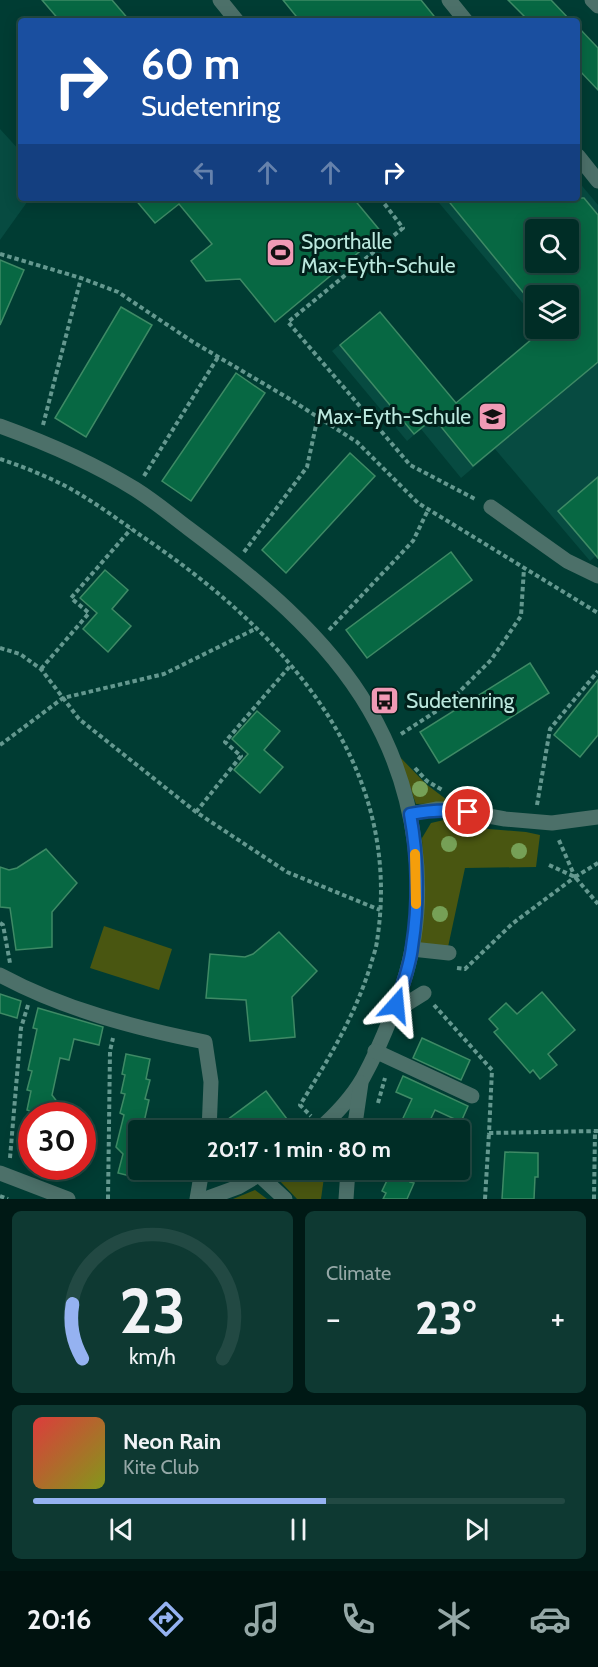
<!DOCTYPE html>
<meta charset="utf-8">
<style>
body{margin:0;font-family:Cabin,sans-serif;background:#0e3932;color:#f1f3f6;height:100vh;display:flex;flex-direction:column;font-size:22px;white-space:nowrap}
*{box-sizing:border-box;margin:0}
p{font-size:20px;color:#95a8a7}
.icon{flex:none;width:33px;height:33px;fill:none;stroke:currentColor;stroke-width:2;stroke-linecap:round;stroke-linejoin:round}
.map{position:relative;height:1199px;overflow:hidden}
.panel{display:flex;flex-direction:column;gap:12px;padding:12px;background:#001915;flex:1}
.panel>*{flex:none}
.top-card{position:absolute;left:18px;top:18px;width:562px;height:183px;border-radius:6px;box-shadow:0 3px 15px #0003,0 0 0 2px #224943;background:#1a4fa0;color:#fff;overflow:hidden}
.controls{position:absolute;left:525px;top:219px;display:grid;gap:12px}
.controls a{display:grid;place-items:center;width:54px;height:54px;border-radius:6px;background:#002d26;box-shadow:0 3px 15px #0003,0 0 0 2px #224943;font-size:30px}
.speed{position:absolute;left:18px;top:1102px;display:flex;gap:12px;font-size:30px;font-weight:700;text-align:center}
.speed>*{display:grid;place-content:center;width:78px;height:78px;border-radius:50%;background:#002d26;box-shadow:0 3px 15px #0003,0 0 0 2px #224943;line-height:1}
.speed .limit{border:9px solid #d22;background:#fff;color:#111}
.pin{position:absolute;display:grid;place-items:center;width:51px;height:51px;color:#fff;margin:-26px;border:3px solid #fff;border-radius:50%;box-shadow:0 2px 6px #0007}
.me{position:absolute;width:66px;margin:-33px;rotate:18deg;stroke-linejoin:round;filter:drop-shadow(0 0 4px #0008)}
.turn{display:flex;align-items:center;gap:21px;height:126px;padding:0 24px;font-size:27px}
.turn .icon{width:78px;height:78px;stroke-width:2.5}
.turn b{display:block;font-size:42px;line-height:51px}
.lanes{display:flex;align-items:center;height:57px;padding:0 24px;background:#0003;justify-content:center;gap:30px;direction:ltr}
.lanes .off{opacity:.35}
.big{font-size:45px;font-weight:700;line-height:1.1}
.panel .card{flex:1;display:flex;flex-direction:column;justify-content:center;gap:9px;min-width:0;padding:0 21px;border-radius:9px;background:#0e3932}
.panel .dial{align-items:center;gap:0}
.dial svg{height:156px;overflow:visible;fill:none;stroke:#224943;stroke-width:7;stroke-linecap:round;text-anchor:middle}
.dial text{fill:#f1f3f6;stroke:none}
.song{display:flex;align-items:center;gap:18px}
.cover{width:72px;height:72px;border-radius:9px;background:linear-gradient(135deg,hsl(0 70% 55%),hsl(70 70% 35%))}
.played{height:6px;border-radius:3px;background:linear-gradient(90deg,#95b2f1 55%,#224943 55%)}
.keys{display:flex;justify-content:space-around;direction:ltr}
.heat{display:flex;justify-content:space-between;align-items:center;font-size:33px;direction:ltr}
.panel .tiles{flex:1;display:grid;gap:12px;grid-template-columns:1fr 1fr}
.card:last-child{grid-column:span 2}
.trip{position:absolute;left:128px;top:1120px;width:342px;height:60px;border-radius:6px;background:#002d26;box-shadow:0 3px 15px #0003,0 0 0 2px #224943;font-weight:700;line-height:60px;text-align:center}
.tab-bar{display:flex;height:96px;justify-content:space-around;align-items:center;background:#00120f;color:#95a8a7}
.tab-bar .icon{width:42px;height:42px}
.tab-bar .current{color:#95b2f1}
.tab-bar b{font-size:27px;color:#f1f3f6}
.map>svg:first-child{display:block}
.built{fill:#074b41}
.green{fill:#495611}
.building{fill:#076843;stroke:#3e8a65;stroke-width:1.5;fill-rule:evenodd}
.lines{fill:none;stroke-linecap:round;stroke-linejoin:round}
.path{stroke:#64988f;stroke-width:4;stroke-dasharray:4.5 3;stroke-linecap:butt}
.minor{stroke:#4c7069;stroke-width:15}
.tree{fill:#76a056}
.route-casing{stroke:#114b97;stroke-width:15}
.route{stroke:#1a73e8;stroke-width:10}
.slow{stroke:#f59e0b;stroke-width:10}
.labels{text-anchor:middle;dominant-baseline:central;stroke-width:6;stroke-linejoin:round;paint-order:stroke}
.poi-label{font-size:21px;fill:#bbe8de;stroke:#01201b;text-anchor:start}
</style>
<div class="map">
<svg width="598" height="1199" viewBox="0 0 598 1199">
<rect width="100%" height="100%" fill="#003c33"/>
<g class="built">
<polygon points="0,129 21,152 21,198 30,198 0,240"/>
<polygon points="578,181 598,205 598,230 536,230 535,318 435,198 578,198"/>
<polygon points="380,312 456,403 545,329 598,355 598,554 590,561 495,449 461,478 421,429 407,441 332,351"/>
</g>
<g class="green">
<polygon points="398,755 426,784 451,803 416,804"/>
<polygon points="444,820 489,829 526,832 540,835 536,867 465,868 448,947 420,945 424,884 422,838 431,823"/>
<polygon points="104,926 172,949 159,990 90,968"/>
<polygon points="288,1170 325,1170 321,1199 297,1199 278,1179"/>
<polygon points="255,1190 267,1199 233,1199"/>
</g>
<g class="building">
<polygon points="42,0 112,0 130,21 60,21"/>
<polygon points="283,0 421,0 438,21 300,21"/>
<polygon points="508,0 551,0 571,21 529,21"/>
<polygon points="578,27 598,48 598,90 578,69"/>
<polygon points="134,198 353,198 382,233 275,322 240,279 206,281 191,261 212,244 179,204 155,223"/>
<path d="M446,198h138l14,17v147l-125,104 -39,-48 -20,16 -74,-89 40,-33 76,91 89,-75h23v-32h-42zM536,230h32v32h-32z"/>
<polygon points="0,260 24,270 0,325"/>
<polygon points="121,307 152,325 86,437 55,418"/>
<polygon points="236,373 265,393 191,501 162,481"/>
<polygon points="350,453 375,476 286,573 262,550"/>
<polygon points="598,477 598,558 558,511"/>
<polygon points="451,552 472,580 367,658 346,630"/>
<polygon points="105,570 128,590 112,609 131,626 108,652 83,629 97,613 80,598"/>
<polygon points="530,663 549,693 439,763 420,732"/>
<polygon points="598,680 598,735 580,757 554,735"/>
<polygon points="257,711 280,731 264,750 283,767 260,793 234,770 248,754 232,739"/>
<polygon points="46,849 77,883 52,912 52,947 16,950 10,908 0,907 0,867 9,870 17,868"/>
<polygon points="279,932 317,971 292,997 295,1037 250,1041 246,1000 206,998 210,954 245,957 253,954"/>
<polygon points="542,992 575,1030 548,1054 557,1065 540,1079 533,1070 530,1073 494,1032 498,1029 489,1019 506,1003 517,1014"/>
<polygon points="0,994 21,1001 17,1018 0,1013"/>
<polygon points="38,1008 103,1027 99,1045 74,1039 69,1060 60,1058 52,1095 58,1103 55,1116 29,1116 30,1111 27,1110 31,1091 27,1090 32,1071 28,1070 37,1029 33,1028"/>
<polygon points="422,1038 470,1060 461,1080 413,1058"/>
<polygon points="126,1054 150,1059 146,1079 150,1080 145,1099 149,1100 142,1131 138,1131 138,1178 118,1173 123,1154 116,1147 124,1115 120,1113 125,1094 121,1093 125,1075 122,1074"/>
<polygon points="403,1076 468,1106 461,1122 435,1110 425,1131 397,1131 412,1099 396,1092"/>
<polygon points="266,1091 296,1131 219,1131 219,1126"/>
<polygon points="505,1152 538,1153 538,1177 535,1177 534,1199 502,1199"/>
<polygon points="392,1170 416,1170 410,1182 414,1183 407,1199 383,1199 386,1193 382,1191"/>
</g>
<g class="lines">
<g class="path">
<polyline points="380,198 403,228 288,322 410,465 477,500"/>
<polyline points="0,254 81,278 118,292 193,342 288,398 357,442 418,503 598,613"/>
<polyline points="43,425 81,278"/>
<path d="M0,459c24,8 49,18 71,30 25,14 49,32 72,48 138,93 262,225 234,404 -1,9 -5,18 -7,26 -16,51 -42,93 -70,138l11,11"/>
<polyline points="144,476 218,357"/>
<polyline points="244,552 307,467 318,416"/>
<polyline points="329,630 413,541 428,510"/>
<polyline points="0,648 20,654 41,669 79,719 196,812 287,872 380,910"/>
<polyline points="41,669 89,613 71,598 131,529"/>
<polyline points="401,734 446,705 491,660 521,616 524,568"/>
<polyline points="0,745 63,698 164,674 257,628"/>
<polyline points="415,768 427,781 444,791"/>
<polyline points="537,805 550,729 598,671"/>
<polyline points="196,812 241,756 225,742 290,666"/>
<polyline points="549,865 575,877 598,904"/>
<polyline points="575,877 598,863"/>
<polyline points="0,923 3,925 10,963"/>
<polyline points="457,968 465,969 512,924 575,877 558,838"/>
<polyline points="434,1005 492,1070 489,1133 598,1131"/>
<polyline points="378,1103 385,1078"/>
<polyline points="10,1158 21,1028 28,1005"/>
<polyline points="0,1196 8,1199"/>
<polyline points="108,1199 110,1051 113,1038"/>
<polyline points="485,1199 489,1133"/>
<polyline points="594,1199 595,1131"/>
</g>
<g class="minor">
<polyline points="220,0 237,21"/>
<polyline points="449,0 466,21"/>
<polyline points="592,0 598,6"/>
<polyline points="578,156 598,181"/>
<path d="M0,426c47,17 93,37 135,63 19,12 36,26 53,39 67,50 138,107 181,181 47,80 63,185 34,275 -11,32 -24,65 -40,94 -11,19 -30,39 -46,53"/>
<polyline points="491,507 567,561 598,576"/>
<polyline points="410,814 436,809 450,809 505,819 552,823 598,817"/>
<polyline points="412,949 449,953"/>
<path d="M0,975c63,34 135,53 205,67l6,40 -2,49"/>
<polyline points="396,1005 403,1006 424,993"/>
<polyline points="375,1051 472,1096"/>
<polyline points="354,1131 361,1083"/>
<polyline points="0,1173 68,1199"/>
<polyline points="259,1175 285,1199"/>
<polyline points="197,1199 202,1170"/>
<polyline points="205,1199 238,1187 267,1170"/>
<polyline points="346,1199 348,1170"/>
</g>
</g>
<g class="tree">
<circle cx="420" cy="789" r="8"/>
<circle cx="449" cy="844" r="8"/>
<circle cx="519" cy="851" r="8"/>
<circle cx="440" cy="914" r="8"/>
</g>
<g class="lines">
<defs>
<path id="route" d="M396,1005c6,-19 14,-38 16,-58 7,-44 6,-89 -2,-133 21,-4 37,-5 58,-2"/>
</defs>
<use href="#route" class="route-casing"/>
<use href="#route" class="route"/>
<polyline class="slow" points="415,854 416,904"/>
</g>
<defs>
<symbol id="stadium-square" viewBox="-11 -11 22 22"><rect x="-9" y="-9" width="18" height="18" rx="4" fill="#f09ab5" stroke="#01201b"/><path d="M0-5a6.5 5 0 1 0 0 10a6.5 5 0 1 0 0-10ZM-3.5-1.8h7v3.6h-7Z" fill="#111"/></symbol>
<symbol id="school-square" viewBox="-11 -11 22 22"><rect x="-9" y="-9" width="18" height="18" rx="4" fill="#f09ab5" stroke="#01201b"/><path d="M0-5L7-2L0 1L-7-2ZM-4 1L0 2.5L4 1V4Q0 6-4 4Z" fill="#111"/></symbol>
<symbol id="bus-square" viewBox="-11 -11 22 22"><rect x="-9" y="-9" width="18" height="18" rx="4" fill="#f09ab5" stroke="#01201b"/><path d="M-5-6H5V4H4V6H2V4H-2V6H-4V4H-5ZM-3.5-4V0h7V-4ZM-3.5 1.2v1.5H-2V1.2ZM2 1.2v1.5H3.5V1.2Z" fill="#111"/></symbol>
</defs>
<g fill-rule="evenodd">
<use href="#stadium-square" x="264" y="236" width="33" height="33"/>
<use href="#school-square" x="476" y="400" width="33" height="33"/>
<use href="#bus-square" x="368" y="684" width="33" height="33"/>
</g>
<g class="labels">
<g class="poi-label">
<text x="301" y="241">Sporthalle<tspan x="301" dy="24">Max-Eyth-Schule</tspan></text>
<text x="471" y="416" text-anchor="end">Max-Eyth-Schule</text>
<text x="406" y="700">Sudetenring</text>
</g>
</g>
</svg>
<div class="controls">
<a><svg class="icon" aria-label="search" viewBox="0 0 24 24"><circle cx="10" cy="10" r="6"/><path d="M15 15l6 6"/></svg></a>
<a><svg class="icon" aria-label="layers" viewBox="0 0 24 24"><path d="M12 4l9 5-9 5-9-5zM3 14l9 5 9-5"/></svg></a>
</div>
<div class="speed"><div class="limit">30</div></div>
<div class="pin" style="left:468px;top:812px;background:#d93025"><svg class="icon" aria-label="arrive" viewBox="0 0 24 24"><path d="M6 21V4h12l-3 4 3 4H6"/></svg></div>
<svg class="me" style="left:396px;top:1005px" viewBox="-20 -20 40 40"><path d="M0-17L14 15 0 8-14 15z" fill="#1a73e8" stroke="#fff" stroke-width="4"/></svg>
<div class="trip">20:17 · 1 min · 80 m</div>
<div class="top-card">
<div class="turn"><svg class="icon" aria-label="right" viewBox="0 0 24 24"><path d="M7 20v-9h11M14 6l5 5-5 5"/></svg><div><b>60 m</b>Sudetenring</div></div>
<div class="lanes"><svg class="icon off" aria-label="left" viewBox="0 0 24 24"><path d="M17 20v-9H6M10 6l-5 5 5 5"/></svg><svg class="icon off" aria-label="ahead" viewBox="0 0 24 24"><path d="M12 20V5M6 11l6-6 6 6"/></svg><svg class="icon off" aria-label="ahead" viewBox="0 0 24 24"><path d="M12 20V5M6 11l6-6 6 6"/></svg><svg class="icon" aria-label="right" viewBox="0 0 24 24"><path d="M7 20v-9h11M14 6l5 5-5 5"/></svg></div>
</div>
</div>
<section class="panel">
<div class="tiles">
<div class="card dial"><svg viewBox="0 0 100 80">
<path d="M14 69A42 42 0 1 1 86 69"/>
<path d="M14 69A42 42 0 0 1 9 41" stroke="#95b2f1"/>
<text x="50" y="56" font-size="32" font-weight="700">23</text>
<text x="50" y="72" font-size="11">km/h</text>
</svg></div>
<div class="card"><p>Climate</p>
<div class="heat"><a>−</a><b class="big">23°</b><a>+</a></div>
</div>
<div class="card">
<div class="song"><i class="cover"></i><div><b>Neon Rain</b><p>Kite Club</p></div></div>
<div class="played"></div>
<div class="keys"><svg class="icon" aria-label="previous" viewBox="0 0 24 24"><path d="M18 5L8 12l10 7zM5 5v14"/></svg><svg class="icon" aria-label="pause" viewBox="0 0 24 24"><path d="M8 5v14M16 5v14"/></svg><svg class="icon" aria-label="next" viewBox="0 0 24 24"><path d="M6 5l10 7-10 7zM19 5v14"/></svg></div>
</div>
</div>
</section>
<nav class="tab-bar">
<b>20:16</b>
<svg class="icon current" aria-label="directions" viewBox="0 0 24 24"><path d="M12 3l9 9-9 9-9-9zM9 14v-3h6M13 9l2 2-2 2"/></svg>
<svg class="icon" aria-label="music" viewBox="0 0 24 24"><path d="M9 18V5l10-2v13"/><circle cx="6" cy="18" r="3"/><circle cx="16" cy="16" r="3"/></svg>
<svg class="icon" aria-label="phone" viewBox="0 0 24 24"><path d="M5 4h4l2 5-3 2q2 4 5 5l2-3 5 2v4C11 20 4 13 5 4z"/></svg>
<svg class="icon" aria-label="climate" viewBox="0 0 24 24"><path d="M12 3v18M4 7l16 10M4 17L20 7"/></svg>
<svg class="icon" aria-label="car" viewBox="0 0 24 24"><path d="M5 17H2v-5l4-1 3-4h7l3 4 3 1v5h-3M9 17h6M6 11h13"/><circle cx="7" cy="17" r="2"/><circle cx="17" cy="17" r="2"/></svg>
</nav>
